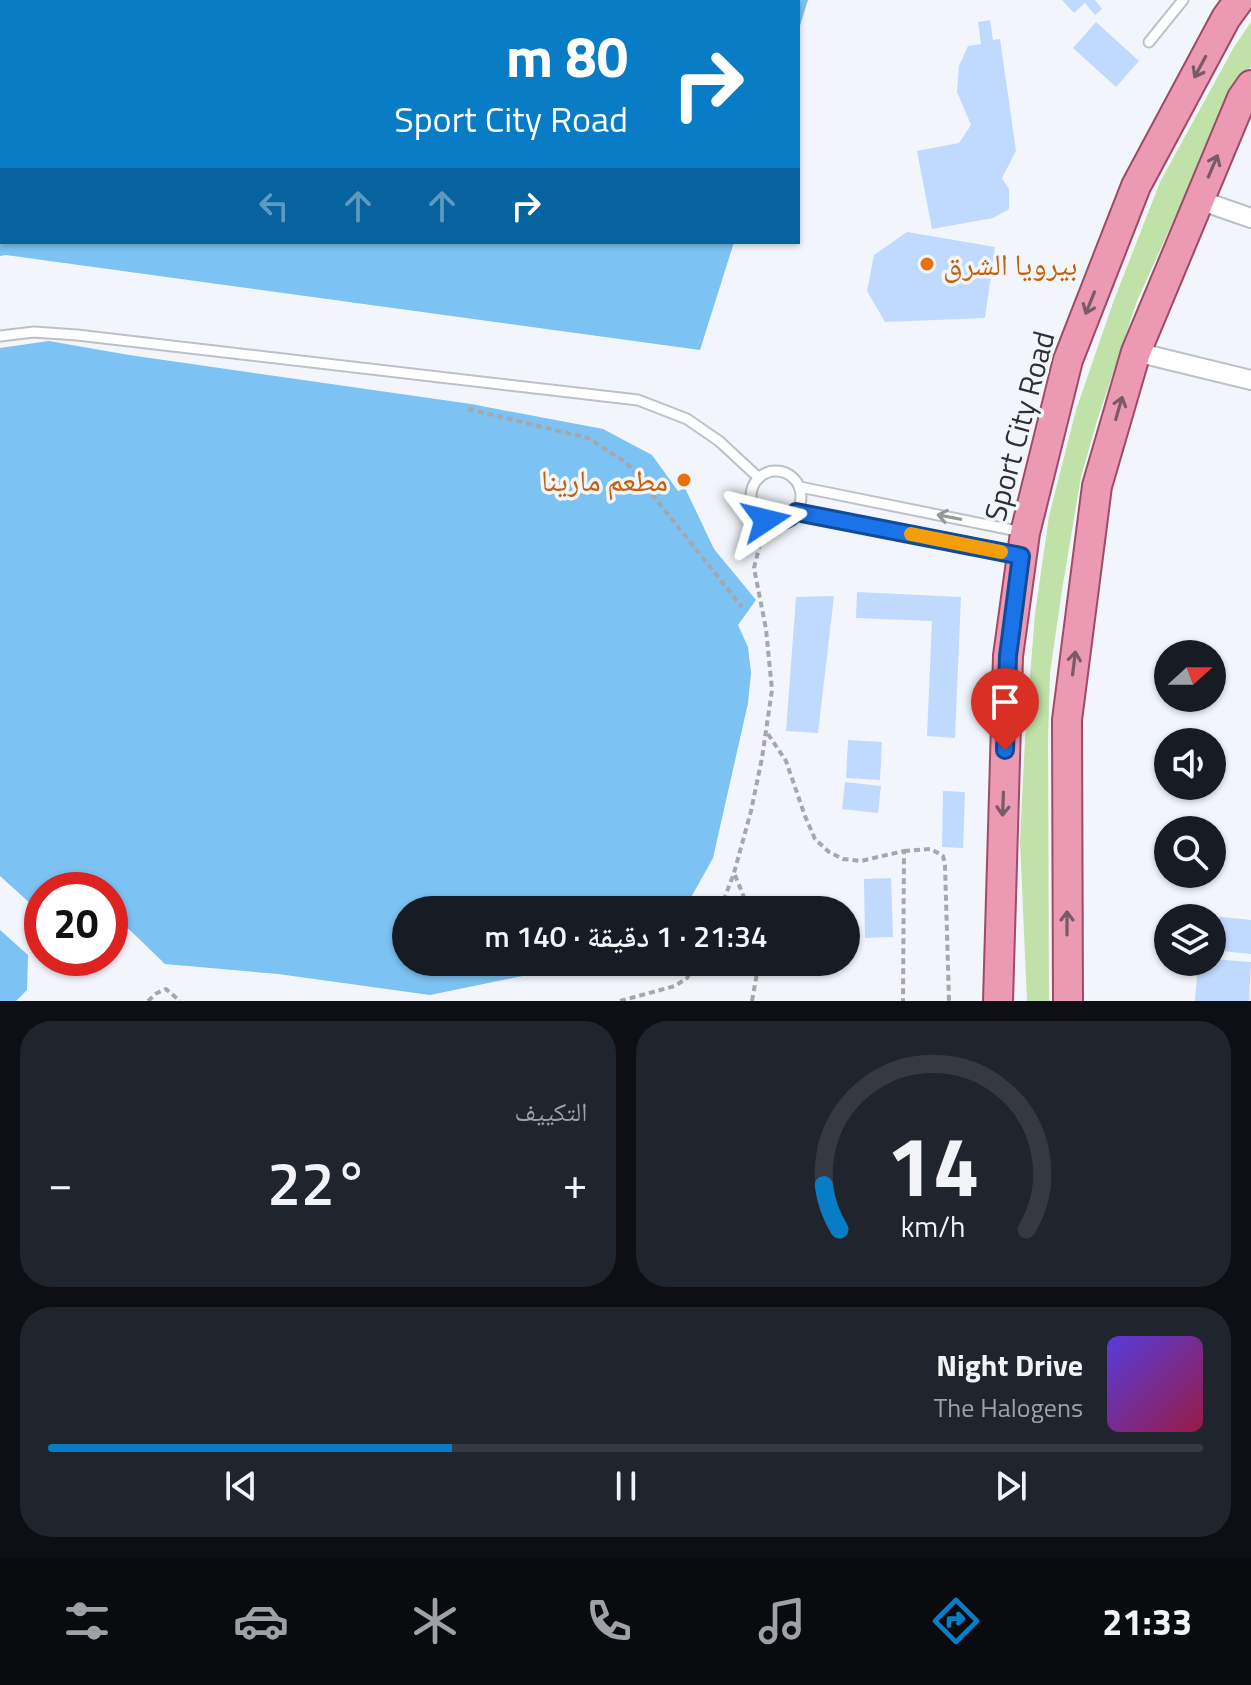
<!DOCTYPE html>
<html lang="ar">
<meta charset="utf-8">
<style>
body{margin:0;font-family:"Titillium Web","Noto Naskh Arabic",sans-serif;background:#20242c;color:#f1f3f6;direction:rtl;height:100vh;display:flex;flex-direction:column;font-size:30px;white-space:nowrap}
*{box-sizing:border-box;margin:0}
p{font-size:26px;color:#9ea1a6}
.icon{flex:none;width:44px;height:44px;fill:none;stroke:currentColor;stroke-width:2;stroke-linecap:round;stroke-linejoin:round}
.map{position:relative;height:1001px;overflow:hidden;direction:ltr}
.drawer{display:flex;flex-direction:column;gap:20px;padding:20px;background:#0d0f14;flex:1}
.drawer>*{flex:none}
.hud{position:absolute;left:0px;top:0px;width:800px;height:244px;box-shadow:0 2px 6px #0004;direction:rtl;background:#097cc6;color:#fff;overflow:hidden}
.needle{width:52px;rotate:69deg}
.controls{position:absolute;left:1154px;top:640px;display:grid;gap:16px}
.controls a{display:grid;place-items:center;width:72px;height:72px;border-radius:50%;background:#171b24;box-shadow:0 2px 6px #0004;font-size:40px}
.speed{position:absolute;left:24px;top:872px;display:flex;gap:16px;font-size:40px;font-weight:700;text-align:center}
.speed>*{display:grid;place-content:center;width:104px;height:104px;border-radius:50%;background:#171b24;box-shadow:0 2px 6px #0004;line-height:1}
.speed .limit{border:12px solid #d22;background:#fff;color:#111}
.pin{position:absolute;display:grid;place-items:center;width:68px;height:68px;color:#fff;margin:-82px -34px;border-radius:50% 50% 50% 0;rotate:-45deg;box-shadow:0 0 8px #0007}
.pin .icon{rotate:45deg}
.me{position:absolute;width:88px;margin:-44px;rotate:80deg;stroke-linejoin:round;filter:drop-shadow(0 0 6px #0008)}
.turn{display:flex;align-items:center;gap:28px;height:168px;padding:0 40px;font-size:36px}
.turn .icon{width:104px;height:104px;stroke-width:2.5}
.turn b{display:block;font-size:56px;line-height:68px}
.lanes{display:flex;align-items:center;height:76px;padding:0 40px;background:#0003;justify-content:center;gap:40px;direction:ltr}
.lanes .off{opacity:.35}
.big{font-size:60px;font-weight:600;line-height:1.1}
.drawer .card{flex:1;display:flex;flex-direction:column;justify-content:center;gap:12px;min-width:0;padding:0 28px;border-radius:32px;background:#20242c}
.drawer .dial{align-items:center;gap:0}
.dial svg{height:208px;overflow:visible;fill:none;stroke:#363941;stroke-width:7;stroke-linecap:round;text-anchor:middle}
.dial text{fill:#f1f3f6;stroke:none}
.song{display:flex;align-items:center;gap:24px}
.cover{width:96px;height:96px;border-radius:12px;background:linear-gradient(135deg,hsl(250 70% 55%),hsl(340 70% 35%))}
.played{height:8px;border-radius:4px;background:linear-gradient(90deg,#097cc6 35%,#363941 35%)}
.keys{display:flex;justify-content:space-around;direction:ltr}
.heat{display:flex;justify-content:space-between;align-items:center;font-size:44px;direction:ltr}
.drawer .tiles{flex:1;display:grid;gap:20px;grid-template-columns:1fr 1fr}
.card:last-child{grid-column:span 2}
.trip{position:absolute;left:392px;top:896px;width:468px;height:80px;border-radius:40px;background:#171b24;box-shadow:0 2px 6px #0004;font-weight:600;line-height:80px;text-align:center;direction:rtl}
.menu{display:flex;height:128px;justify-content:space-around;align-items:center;background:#090b0e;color:#9ea1a6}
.menu .icon{width:56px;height:56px}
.menu .on{color:#097cc6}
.menu b{font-size:36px;color:#f1f3f6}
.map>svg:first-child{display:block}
.green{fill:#c0e1a8}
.water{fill:#7cc2f2}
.building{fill:#c0d9ff}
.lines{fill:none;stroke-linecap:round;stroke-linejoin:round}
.service-casing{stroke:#bcc1c7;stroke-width:13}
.minor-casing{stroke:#bcc1c7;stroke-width:22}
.primary-casing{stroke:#a14965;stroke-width:32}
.path{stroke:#a4a7ab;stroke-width:4;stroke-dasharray:6 4;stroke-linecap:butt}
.service{stroke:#fff;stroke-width:9}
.minor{stroke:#fff;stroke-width:18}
.primary{stroke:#ec9ab3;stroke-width:28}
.oneway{stroke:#7a5a66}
.oneway2{stroke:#969898}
.route-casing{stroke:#114b97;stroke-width:20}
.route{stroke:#1a73e8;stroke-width:14}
.slow{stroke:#f59e0b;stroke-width:14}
.food-dot{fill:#e8710a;stroke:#f2f6fc;stroke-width:3}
.labels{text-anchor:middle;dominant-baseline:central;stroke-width:7;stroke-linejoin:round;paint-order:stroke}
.food-label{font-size:30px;fill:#c56008;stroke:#f2f6fc;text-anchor:start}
.street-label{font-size:30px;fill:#2e3032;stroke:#f2f6fc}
</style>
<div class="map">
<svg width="1251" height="1001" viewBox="0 0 1251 1001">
<rect width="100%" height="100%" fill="#f2f6fc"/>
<polygon class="green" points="1251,22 1251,66 1237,87 1209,142 1137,301 1097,421 1081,477 1062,590 1050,673 1048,741 1049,1001 1027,1001 1020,841 1025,739 1035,614 1049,516 1076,410 1114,300 1160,182 1234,47"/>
<g class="water">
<polygon points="0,0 808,0 798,32 798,2 2,2 2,242 734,242 700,350 6,255 0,256"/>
<polygon points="49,341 129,355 471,404 603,429 652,455 678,491 685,488 714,549 756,600 738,625 748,647 751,673 748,703 713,858 684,910 406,910 406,962 591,962 430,995 278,974 165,964 110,911 110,890 42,890 42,914 0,876 0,348"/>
<polygon points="0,930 28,955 27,990 16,1001 0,1001"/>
</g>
<g class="building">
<polygon points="1062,0 1095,0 1102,9 1095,15 1085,3 1074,13"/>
<polygon points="990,20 993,40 1000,39 1016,151 1002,178 1009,189 1009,209 993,218 932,229 917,151 959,143 971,125 957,92 959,66 968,46 981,44 978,22"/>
<polygon points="1096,22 1139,61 1116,87 1073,48"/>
<polygon points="907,232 995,247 985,318 885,322 867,291 874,255"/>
<polygon points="857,592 961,597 955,738 927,736 932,621 856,618"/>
<polygon points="834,596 818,733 786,731 796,597"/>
<polygon points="848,740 882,742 880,780 846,778"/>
<polygon points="845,782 881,786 878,813 842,809"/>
<polygon points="943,791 965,792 963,848 942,847"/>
<polygon points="891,878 893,937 865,938 864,879"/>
<polygon points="1212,916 1251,920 1251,954 1212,950"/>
<polygon points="1212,959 1251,962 1249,1001 1195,1001 1198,962 1212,962"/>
</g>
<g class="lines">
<defs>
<g id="service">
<polyline points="1149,42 1183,0"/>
<polyline points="0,336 34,332 77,335 638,400 687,419 719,441 759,478"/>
<circle cx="776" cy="496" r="25"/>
<polyline points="800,487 1022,532"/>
<polyline points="796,512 1017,555"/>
</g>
<g id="minor">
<polyline points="1199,200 1251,218"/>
<polyline points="1136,352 1251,380"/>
</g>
<g id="primary">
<polyline points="998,1001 1008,656 1025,533 1068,360 1136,186 1226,18 1239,0"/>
<polyline points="1068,1001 1067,720 1097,486 1136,352 1242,98 1251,85"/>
</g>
</defs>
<use href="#service" class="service-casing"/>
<use href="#minor" class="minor-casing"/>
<use href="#primary" class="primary-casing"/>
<g class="path">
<polyline points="468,409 588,438 627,463 742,607"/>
<polyline points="768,734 786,761 805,816 815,839 829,852 843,859 861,861 904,851 903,1001"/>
<polyline points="904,851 931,849 943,856 945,865 949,1001"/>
<polyline points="735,875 749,910"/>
<polyline points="720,910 734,873 751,811 762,758 772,690 766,629 754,568 766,520"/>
<polyline points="148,1001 157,993 166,989 180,1001"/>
<polyline points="620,1001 675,986 687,978 696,962"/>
<polyline points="752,1001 759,962"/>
</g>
<use href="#service" class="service"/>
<use href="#minor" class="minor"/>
<use href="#primary" class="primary"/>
</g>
<defs><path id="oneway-shaft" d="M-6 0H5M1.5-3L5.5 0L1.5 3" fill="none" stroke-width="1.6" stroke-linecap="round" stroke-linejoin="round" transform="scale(2)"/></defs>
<g class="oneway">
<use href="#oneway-shaft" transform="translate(1200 67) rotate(118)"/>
<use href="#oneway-shaft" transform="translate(1213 166) rotate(-67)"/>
<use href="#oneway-shaft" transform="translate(1090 303) rotate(112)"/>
<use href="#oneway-shaft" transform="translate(1119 408) rotate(-74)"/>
<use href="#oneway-shaft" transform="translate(1074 663) rotate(-83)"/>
<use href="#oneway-shaft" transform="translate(1003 804) rotate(92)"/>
<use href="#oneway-shaft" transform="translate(1067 923) rotate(-90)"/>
</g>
<use class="oneway2" href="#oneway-shaft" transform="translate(949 517) rotate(-169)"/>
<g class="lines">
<defs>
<path id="route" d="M766,520c13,3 21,1 30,-8l225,44 -13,100 -3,94"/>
</defs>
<use href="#route" class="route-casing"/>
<use href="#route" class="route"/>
<polyline class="slow" points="911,534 1001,552"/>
</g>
<g class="food-dot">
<circle cx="927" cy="264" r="8"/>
<circle cx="684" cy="480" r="8"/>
</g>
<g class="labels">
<g class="food-label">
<text x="943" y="264">بيرويا الشرق</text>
<text x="668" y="480" text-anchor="end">مطعم مارينا</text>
</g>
<g class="street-label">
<text transform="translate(1019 426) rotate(-75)">Sport City Road</text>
</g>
</g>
</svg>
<div class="controls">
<a><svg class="needle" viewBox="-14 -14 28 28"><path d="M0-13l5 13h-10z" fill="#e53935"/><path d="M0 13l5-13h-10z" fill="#9ea1a6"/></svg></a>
<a><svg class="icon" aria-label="sound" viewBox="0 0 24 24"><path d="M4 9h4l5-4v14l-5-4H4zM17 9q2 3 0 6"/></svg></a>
<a><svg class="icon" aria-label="search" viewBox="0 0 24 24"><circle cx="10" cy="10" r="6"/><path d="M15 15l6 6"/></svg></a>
<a><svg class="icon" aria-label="layers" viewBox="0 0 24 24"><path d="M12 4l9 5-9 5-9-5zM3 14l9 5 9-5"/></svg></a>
</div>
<div class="speed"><div class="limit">20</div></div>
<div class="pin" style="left:1005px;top:750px;background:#d93025"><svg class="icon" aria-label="arrive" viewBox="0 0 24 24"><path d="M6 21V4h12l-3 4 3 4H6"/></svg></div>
<svg class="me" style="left:766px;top:520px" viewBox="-20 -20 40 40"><path d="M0-17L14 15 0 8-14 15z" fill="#1a73e8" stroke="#fff" stroke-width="4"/></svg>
<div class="trip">21:34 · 1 دقيقة · 140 m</div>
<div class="hud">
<div class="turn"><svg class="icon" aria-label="right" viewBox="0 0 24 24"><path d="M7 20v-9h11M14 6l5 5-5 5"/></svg><div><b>80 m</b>Sport City Road</div></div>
<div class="lanes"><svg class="icon off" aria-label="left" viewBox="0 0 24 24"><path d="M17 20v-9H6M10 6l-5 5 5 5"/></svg><svg class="icon off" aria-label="ahead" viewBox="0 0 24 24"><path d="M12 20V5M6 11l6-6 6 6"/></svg><svg class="icon off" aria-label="ahead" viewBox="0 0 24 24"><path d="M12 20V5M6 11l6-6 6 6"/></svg><svg class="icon" aria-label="right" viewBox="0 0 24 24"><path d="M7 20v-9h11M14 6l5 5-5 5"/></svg></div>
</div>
</div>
<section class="drawer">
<div class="tiles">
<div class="card dial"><svg viewBox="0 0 100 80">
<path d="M14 69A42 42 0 1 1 86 69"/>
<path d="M14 69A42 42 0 0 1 8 52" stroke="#097cc6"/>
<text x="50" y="56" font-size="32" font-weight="700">14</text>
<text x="50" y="72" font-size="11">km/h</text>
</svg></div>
<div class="card"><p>التكييف</p>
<div class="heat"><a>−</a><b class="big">22°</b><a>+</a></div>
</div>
<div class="card">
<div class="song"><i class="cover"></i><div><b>Night Drive</b><p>The Halogens</p></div></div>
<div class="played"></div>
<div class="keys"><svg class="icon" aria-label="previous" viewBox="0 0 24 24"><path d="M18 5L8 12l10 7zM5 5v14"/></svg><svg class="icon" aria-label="pause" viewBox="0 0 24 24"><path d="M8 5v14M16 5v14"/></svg><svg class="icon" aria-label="next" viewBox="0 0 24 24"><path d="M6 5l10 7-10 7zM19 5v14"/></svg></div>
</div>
</div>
</section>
<nav class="menu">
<b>21:33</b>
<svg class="icon on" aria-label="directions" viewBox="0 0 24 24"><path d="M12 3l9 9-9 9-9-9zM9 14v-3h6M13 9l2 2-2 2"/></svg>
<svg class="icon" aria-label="music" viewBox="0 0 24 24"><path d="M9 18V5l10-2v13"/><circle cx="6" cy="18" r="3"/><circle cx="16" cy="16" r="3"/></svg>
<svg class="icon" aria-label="phone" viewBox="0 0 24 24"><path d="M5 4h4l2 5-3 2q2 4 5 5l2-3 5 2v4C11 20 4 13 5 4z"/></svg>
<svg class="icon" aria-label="climate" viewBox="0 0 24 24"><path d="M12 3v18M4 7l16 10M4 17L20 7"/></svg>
<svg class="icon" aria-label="car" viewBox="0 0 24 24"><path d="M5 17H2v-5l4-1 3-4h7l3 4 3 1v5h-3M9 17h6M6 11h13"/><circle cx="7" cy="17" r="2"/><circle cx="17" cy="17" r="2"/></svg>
<svg class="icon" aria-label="filters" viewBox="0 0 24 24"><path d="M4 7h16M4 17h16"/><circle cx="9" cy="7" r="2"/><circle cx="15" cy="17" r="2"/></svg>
</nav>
